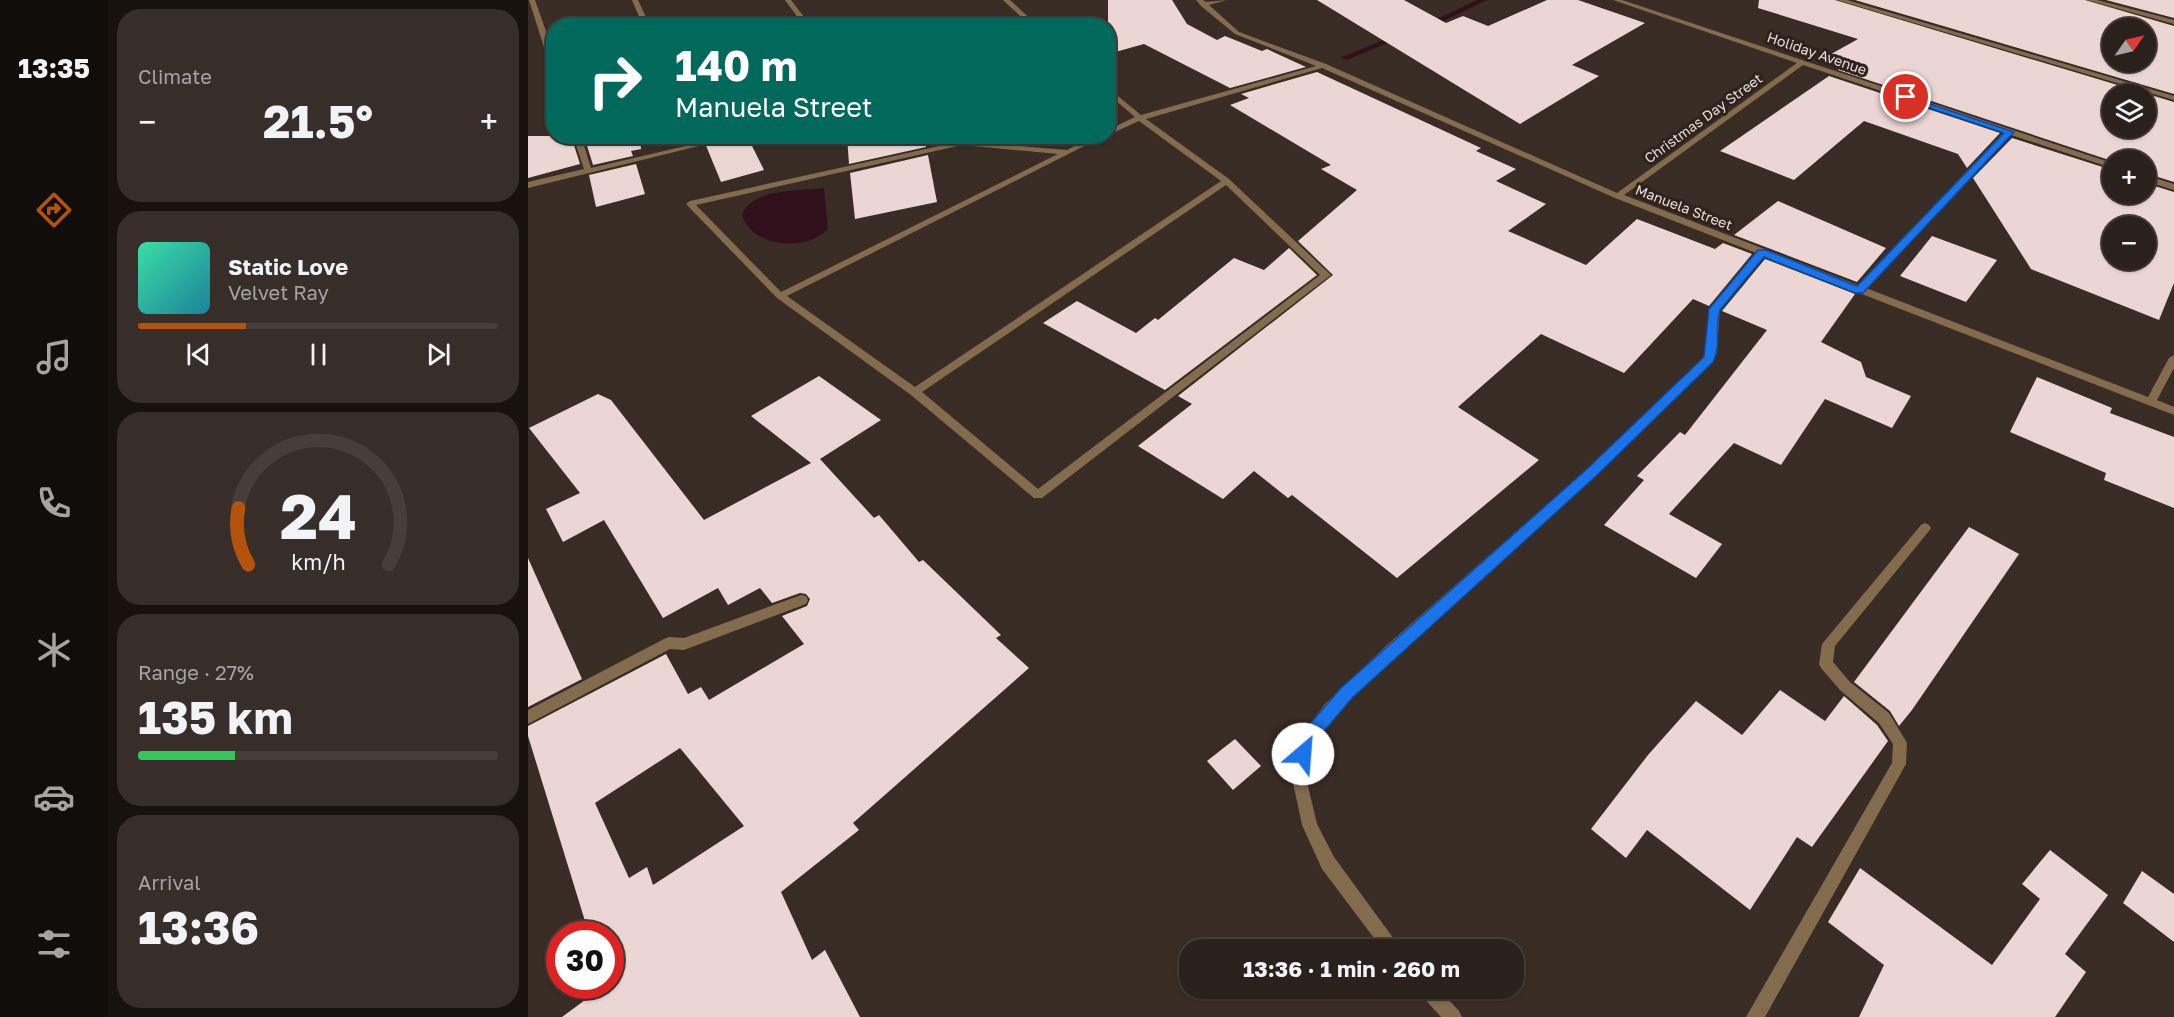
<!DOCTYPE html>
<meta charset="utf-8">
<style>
body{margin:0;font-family:"Golos Text",sans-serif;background:#372e29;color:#f1f3f6;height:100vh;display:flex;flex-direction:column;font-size:22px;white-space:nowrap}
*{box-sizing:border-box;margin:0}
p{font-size:20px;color:#a6a3a3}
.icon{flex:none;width:33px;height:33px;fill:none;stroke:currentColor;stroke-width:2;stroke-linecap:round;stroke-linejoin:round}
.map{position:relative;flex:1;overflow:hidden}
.side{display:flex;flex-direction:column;gap:9px;padding:9px;background:#18120f;width:420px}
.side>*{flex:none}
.top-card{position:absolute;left:18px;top:18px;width:570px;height:126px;border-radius:24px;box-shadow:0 2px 4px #0004,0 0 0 2px #473e3b;background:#00695c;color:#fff;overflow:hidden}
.needle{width:39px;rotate:56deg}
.tools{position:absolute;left:1574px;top:18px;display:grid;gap:12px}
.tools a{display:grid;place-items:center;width:54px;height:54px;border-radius:50%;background:#2b211c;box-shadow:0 2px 4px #0004,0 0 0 2px #473e3b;font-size:30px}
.speed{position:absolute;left:18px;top:921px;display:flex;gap:12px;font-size:30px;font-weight:700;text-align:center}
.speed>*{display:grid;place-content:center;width:78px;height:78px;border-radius:50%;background:#2b211c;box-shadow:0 2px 4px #0004,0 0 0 2px #473e3b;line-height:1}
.speed .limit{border:9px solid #d22;background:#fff;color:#111}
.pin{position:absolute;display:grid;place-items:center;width:51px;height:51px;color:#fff;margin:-26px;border:3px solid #fff;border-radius:50%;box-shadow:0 2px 6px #0007}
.me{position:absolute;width:66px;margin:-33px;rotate:27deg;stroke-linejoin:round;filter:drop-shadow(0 0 4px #0008)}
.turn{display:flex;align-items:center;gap:21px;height:126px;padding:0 30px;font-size:27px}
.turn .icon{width:78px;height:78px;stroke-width:2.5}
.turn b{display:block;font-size:42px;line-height:51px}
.big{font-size:45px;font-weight:700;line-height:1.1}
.side .tile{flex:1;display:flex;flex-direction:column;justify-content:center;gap:9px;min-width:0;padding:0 21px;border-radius:24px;background:#372e29}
.side .dial{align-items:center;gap:0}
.dial svg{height:156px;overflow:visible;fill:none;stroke:#473e3b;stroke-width:7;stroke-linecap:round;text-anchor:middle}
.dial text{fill:#f1f3f6;stroke:none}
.song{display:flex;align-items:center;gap:18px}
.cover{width:72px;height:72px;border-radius:9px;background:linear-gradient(135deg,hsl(160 70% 55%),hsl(190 70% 35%))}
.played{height:6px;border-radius:3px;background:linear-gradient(90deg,#b45309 30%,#473e3b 30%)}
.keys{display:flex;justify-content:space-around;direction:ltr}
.heat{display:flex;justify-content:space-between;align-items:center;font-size:33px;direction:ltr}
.charge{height:9px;border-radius:4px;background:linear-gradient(90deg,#34c759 27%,#473e3b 0)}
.trip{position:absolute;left:651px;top:939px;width:345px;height:60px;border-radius:24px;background:#2b211c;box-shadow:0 2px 4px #0004,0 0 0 2px #473e3b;font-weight:700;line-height:60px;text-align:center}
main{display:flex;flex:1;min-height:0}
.dock{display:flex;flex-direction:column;width:108px;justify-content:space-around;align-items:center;background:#110d0b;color:#a6a3a3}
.dock .icon{width:42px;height:42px}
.dock .on{color:#b45309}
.dock b{font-size:27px;color:#f1f3f6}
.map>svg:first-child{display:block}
.water{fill:#31101b}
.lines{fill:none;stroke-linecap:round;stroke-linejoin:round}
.stream{fill:#31101b;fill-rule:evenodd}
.building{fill:#ebd6d4;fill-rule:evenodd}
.street{fill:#836b4e;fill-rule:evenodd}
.route{fill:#1a73e8;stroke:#114b97;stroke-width:1.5}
.labels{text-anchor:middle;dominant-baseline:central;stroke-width:6;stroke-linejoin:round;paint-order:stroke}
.far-street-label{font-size:14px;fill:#e6ddd9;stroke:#2f221c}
</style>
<main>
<nav class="dock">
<b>13:35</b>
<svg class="icon on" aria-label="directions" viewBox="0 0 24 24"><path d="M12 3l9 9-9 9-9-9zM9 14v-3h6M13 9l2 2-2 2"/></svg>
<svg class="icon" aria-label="music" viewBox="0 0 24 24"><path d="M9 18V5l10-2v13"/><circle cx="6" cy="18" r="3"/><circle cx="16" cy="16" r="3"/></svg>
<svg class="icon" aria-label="phone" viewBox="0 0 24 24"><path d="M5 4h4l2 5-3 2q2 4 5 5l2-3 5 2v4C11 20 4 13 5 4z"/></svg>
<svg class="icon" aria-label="climate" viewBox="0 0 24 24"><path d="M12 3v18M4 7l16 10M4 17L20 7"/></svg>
<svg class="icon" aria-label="car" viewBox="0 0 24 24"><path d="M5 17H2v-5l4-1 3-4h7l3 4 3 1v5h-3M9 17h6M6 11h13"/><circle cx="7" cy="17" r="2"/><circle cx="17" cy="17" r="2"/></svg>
<svg class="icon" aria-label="filters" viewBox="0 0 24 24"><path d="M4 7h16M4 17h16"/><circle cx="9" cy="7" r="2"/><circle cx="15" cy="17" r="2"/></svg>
</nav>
<section class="side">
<div class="tile"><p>Climate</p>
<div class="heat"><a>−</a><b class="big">21.5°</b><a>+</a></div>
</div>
<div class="tile">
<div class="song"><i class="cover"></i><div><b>Static Love</b><p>Velvet Ray</p></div></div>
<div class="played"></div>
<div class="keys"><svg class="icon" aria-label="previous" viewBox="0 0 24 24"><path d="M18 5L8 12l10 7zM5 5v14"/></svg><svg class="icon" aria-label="pause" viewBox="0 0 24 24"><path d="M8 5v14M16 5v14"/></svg><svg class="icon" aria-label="next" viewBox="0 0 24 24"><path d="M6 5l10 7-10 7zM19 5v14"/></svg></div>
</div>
<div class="tile dial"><svg viewBox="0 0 100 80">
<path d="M14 69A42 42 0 1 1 86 69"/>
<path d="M14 69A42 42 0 0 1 9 40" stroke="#b45309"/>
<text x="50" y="56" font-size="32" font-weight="700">24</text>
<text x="50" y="72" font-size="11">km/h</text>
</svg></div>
<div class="tile"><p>Range · 27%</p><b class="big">135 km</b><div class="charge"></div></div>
<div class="tile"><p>Arrival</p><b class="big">13:36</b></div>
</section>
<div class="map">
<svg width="1646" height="1017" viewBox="0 0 1646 1017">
<rect width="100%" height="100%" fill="#392c25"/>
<path class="water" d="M296,188l4,41c-22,23 -76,19 -86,-14 9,-27 58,-24 82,-27z"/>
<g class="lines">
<g class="stream">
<polygon points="949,0 959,0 899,29 892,27"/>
<polygon points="872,33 879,35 819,60 812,58"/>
</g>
</g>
<g class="building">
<polygon points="580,0 644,0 659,24 689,40 697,36 734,51 739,49 778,67 702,88 616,44 580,54"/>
<polygon points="789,0 876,0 918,23 935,16 960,26 1019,0 1050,0 1117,23 1044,65 1071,76 992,124"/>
<path d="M1231,0h76l339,102v80l-29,-9v-13l-33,1 -274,-91 6,-5 -20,-7 34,-19 -100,-31zM1584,94h33v34h-33z"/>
<path d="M1327,0h230l89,26v68zM1584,28h33v34h-33z"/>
<polygon points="1578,0 1646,0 1646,18"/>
<polygon points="789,72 953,148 948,151 988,169 968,181 1018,204 980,231 1058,265 1109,219 1187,249 1195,243 1224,254 1181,306 1165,299 1096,373 1013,334 930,407 1011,460 869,578 764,495 760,498 726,471 695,499 610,446 664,404 650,396 805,275 770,241 829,190 793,169 803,165 702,105 721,98 713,94"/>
<polygon points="1301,76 1472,133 1439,168 1430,154 1336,121 1266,180 1192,151"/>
<polygon points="0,136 43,136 52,164 0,178"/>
<polygon points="56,136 112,136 113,149 103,151 105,156 65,165"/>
<polygon points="174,136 219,136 236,170 193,182"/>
<polygon points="319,136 396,136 398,147 321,164"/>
<path d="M1484,138l100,32v24h33v-11l29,9v91l-15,37 -128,-51 -58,-91zM1584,226h33v34h-33z"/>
<polygon points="400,155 409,202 327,219 322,173"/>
<polygon points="108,164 117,194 68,207 61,175"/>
<polygon points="1250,201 1358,248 1329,282 1206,235"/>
<polygon points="1404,236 1469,260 1438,302 1372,276"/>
<polygon points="761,248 789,275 637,390 515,323 549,301 608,333 627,318 630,320 706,258 736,270"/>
<polygon points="1237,259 1327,294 1293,342 1333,362 1338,377 1383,396 1364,428 1297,399 1253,465 1206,443 1141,514 1194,544 1168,578 1076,525 1116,480 1109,476 1152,432 1157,435 1239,330 1194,311"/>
<path d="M291,376l62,44 -61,39 54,59 5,-3 40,47 4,-2 78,75 -5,3 33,30 -176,155 6,7 -78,62 31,68 13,-10 35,67h-298l42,-31h6v-52h-21l-61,-198v-10l138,-72 22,40 13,-7 8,13 95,-56 -22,-28 25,-10 3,-7 -4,-5 -6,-1 -28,10 -12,-15 -32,17 -10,-17 -55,30 -59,-98 -41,22 -17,-33 34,-16 -51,-65 69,-34 13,6 93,120 107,-57 -60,-47zM152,748l64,78 -91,59 -6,-18 -18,11 -34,-75z"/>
<polygon points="1509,377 1584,408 1582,413 1646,437 1646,508 1576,480 1578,473 1482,432"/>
<polygon points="1441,527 1491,554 1384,710 1371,726 1362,711 1326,682"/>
<polygon points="0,558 54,679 0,707"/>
<polygon points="1252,690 1297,721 1316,696 1349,725 1360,741 1284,847 1269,837 1222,910 1119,830 1098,858 1063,829 1120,755 1168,701 1214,735"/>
<polygon points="707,739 733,766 705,790 679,761"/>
<polygon points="1522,850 1580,895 1537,954 1558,972 1527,1017 1331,1017 1356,965 1300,922 1332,868 1464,965 1512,899 1494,884"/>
<polygon points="1614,871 1646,894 1646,942 1595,903"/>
</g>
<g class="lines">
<g class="street">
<polygon points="1,0 7,0 26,54 26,68 22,66"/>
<polygon points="104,0 110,0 122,26 115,26"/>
<polygon points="257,0 263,0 283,26 276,26"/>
<polygon points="475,0 482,0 510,26 503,26"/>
<path d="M668,0h7l3,2 21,-2 -18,5 30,27 87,32 291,129 180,-130 -184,-63h9l490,163v5l-101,-33 -145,153 282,109 21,-39 5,-3v13l-17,32 17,7v8l-410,-159 -44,54 -3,37 -4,14 -118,114 -199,179 -61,60 -17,23 -8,17 -4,24 11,46 17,33 68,93h-19l-61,-81 -20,-44 -10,-47 4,-24 12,-27 17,-23 61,-58 201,-177 117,-111 6,-49 46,-56 -141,-55 -293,-130 -176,51 83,60 102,96 -289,223h-8l-123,-103 -134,-97 -91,-94 4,-3 272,-60 105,9 26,-14h11l-317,160 128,91 306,-206 -82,-60 -31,14v-5l27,-13 -27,-23v-6l33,27 175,-49 -81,-32 -34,-28zM1275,65l201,67 -146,153 -234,-90zM434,145l96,9 -277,138 -85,-87zM698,185l94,90 -282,214 -116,-97z"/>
<polygon points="1309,0 1319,0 1646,96 1646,100"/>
<polygon points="1559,0 1569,0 1646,20 1646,24"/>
<polygon points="45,136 53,136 63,168 166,144 163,136 171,136 175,145 0,188 0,182 56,169"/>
<polygon points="1617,175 1646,184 1646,190 1617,181"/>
<polygon points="1397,523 1401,525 1403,528 1401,531 1307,646 1305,662 1322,682 1361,713 1379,743 1378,764 1237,1017 1218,1017 1364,763 1365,744 1351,723 1312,690 1293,668 1291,664 1294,644 1393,525"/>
<polygon points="273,595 278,596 280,600 278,604 156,650 142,649 0,724 0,710 136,639 141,637 156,638"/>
<polygon points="890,988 910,988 931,1011 934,1017 913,1017 892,994"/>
</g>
</g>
<path class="route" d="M1375,95l111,37 -151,161h-8l-91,-36 -44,53c-6,17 2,35 -7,52l-117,114 -244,222 -33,39 -10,23 -6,2 -6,-2 -3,-6 14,-28 33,-38 246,-219 117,-112 5,-48 49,-59h8l91,36 147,-153 -101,-34z"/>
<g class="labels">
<g class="far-street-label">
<text transform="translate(1289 53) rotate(19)">Holiday Avenue</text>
<text transform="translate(1175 118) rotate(-36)">Christmas Day Street</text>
<text transform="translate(1156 207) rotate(21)">Manuela Street</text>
</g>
</g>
</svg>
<div class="tools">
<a><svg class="needle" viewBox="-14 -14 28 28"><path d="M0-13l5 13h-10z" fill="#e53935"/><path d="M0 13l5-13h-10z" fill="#a6a3a3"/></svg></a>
<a><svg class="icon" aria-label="layers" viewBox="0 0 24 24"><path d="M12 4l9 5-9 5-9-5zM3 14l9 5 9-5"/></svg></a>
<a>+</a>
<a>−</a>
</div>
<div class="speed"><div class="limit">30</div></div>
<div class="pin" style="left:1378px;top:97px;background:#d93025"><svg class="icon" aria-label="arrive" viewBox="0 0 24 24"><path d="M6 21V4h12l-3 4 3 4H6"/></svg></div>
<svg class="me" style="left:775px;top:754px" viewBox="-20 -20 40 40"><circle r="19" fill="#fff"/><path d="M0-13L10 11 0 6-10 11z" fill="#1a73e8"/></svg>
<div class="trip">13:36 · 1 min · 260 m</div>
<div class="top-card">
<div class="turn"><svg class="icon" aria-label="right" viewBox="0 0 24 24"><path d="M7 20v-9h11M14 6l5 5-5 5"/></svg><div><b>140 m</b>Manuela Street</div></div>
</div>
</div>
</main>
